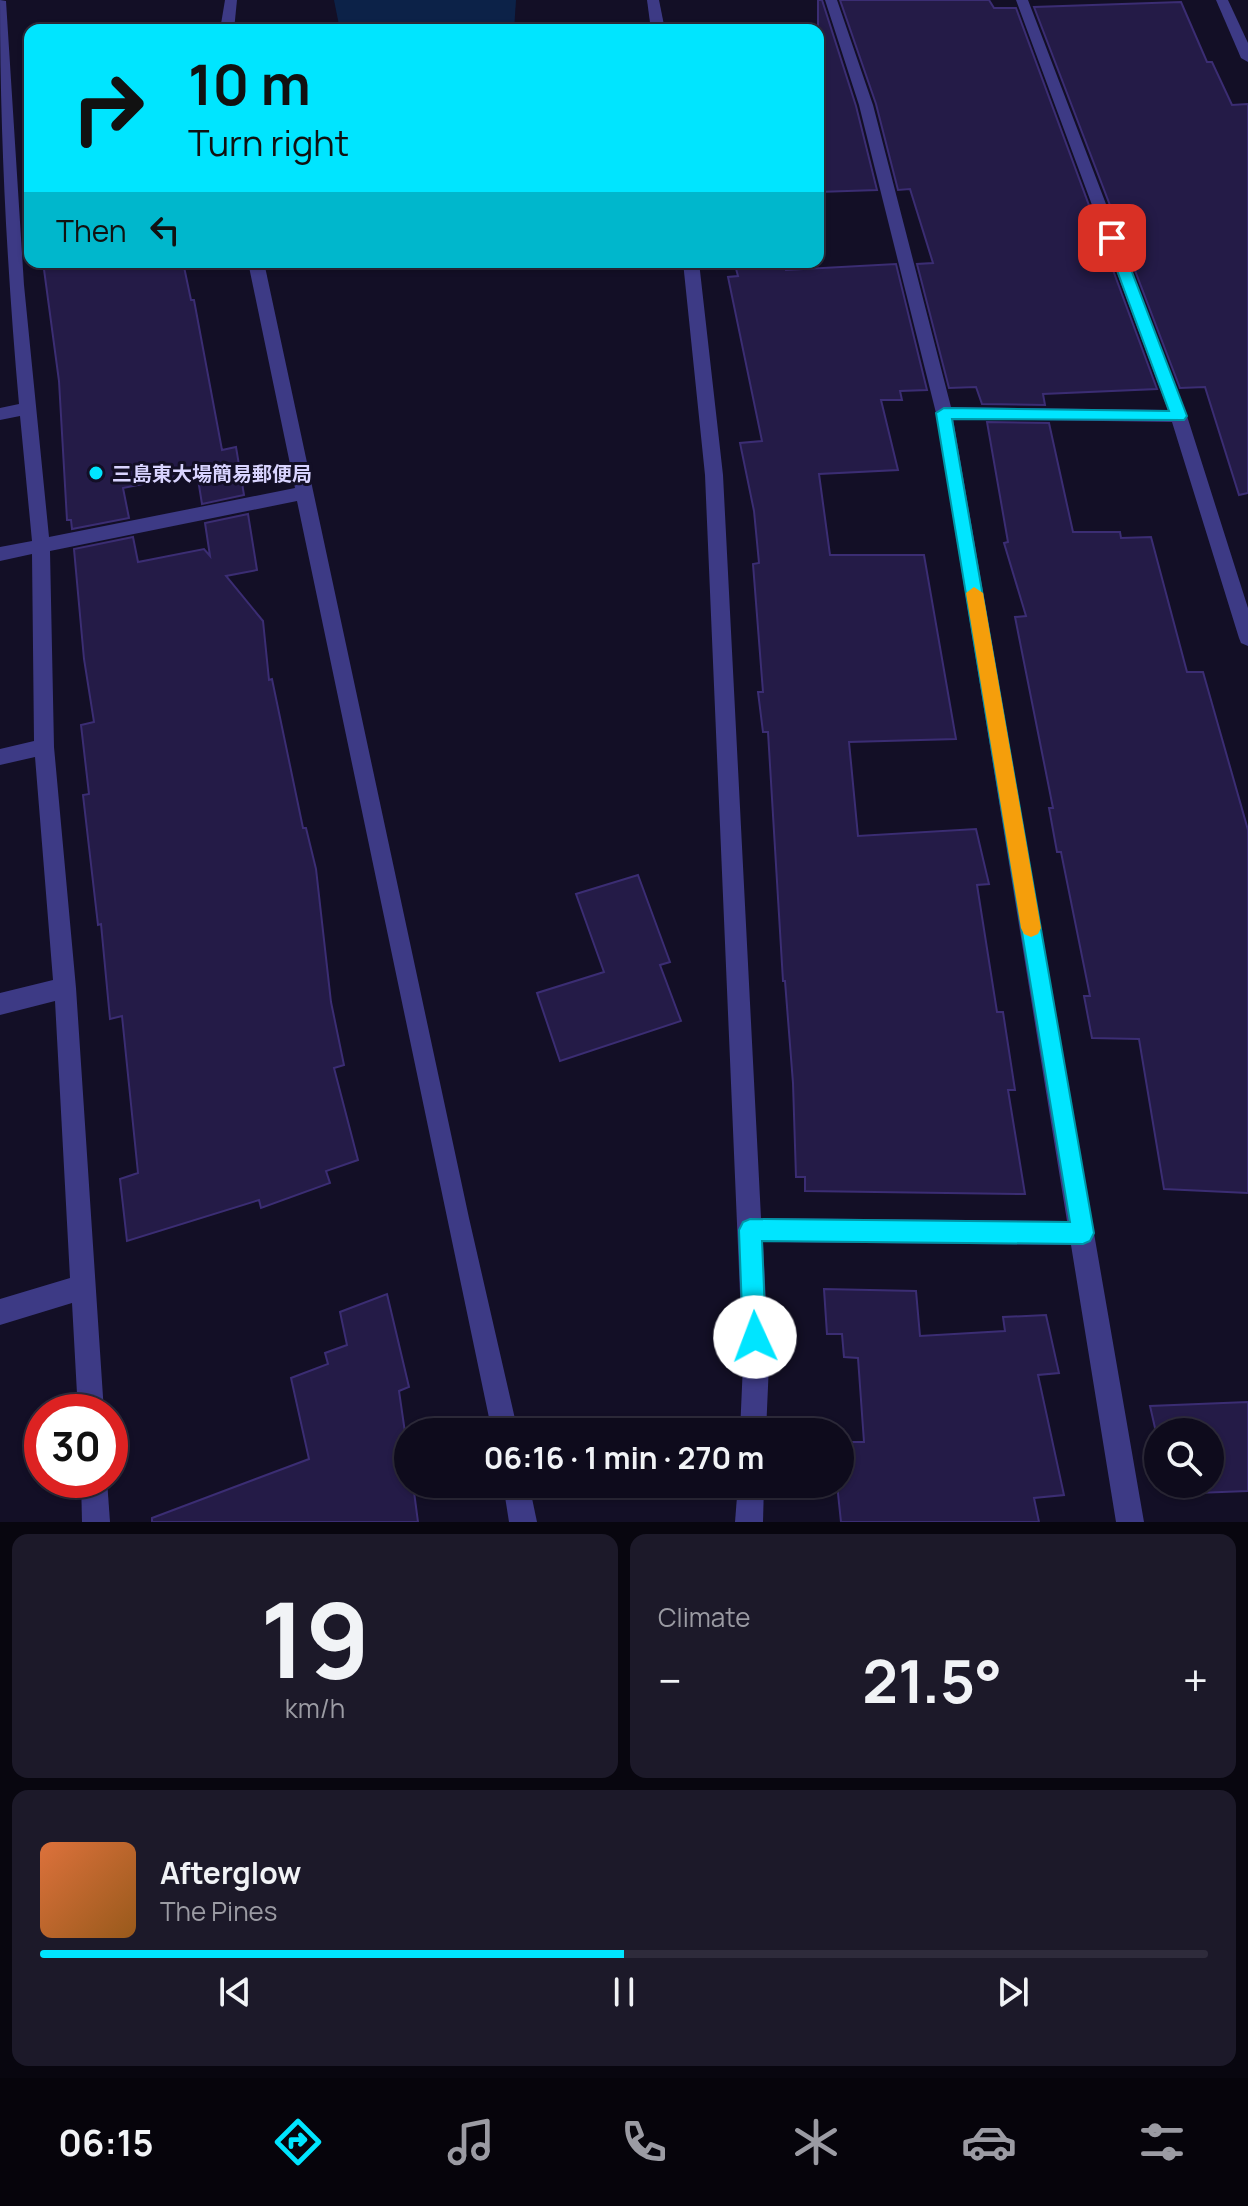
<!DOCTYPE html>
<meta charset="utf-8">
<style>
body{margin:0;font-family:Manrope,"Noto Sans JP",sans-serif;background:#1c1929;color:#f1f3f6;height:100vh;display:flex;flex-direction:column;font-size:30px;white-space:nowrap}
*{box-sizing:border-box;margin:0}
p{font-size:26px;color:#9b9ba3}
.icon{flex:none;width:44px;height:44px;fill:none;stroke:currentColor;stroke-width:2;stroke-linecap:round;stroke-linejoin:round}
.map{position:relative;height:1522px;overflow:hidden}
.details{display:flex;flex-direction:column;gap:12px;padding:12px;background:#08060f;flex:1}
.details>*{flex:none}
.banner{position:absolute;left:24px;top:24px;width:800px;height:244px;border-radius:16px;box-shadow:0 2px 6px #0004,0 0 0 2px #2e2b3b;background:#00e5ff;color:#111;overflow:hidden}
.tools{position:absolute;left:1144px;top:1418px;display:grid;gap:16px}
.tools a{display:grid;place-items:center;width:80px;height:80px;border-radius:50%;background:#0e0b1c;box-shadow:0 2px 6px #0004,0 0 0 2px #2e2b3b;font-size:40px}
.speed{position:absolute;left:24px;top:1394px;display:flex;gap:16px;font-size:40px;font-weight:700;text-align:center}
.speed>*{display:grid;place-content:center;width:104px;height:104px;border-radius:50%;background:#0e0b1c;box-shadow:0 2px 6px #0004,0 0 0 2px #2e2b3b;line-height:1}
.speed .limit{border:12px solid #d22;background:#fff;color:#111}
.pin{position:absolute;display:grid;place-items:center;width:68px;height:68px;color:#fff;margin:-34px;border-radius:16px;box-shadow:0 4px 12px #0006}
.me{position:absolute;width:88px;margin:-44px;rotate:358deg;stroke-linejoin:round;filter:drop-shadow(0 0 6px #0008)}
.turn{display:flex;align-items:center;gap:28px;height:168px;padding:0 32px;font-size:36px}
.turn .icon{width:104px;height:104px;stroke-width:2.5}
.turn b{display:block;font-size:56px;line-height:68px}
.then{display:flex;align-items:center;height:76px;padding:0 32px;background:#0003;gap:16px;font-size:30px}
.big{font-size:60px;font-weight:700;line-height:1.1}
.details .widget{flex:1;display:flex;flex-direction:column;justify-content:center;gap:12px;min-width:0;padding:0 28px;border-radius:16px;background:#1c1929}
.details .dial{align-items:center;gap:0}
.dial b{font-size:104px;line-height:1}
.song{display:flex;align-items:center;gap:24px}
.cover{width:96px;height:96px;border-radius:12px;background:linear-gradient(135deg,hsl(20 70% 55%),hsl(30 70% 35%))}
.played{height:8px;border-radius:4px;background:linear-gradient(90deg,#00e5ff 50%,#2e2b3b 50%)}
.keys{display:flex;justify-content:space-around;direction:ltr}
.heat{display:flex;justify-content:space-between;align-items:center;font-size:44px;direction:ltr}
.details .tiles{flex:1;display:grid;gap:12px;grid-template-columns:1fr 1fr}
.widget:last-child{grid-column:span 2}
.trip{position:absolute;left:394px;top:1418px;width:460px;height:80px;border-radius:40px;background:#0e0b1c;box-shadow:0 2px 6px #0004,0 0 0 2px #2e2b3b;font-weight:700;line-height:80px;text-align:center}
.menu{display:flex;height:128px;justify-content:space-around;align-items:center;background:#06040b;color:#9b9ba3}
.menu .icon{width:56px;height:56px}
.menu .on{color:#00e5ff}
.menu b{font-size:36px;color:#f1f3f6}
.map>svg:first-child{display:block}
.water{fill:#0c2248}
.building{fill:#241b47;stroke:#3b2d73;stroke-width:2}
.lines{fill:none;stroke-linecap:round;stroke-linejoin:round}
.minor{fill:#3d3a85;fill-rule:evenodd}
.route{fill:#00e5ff;stroke:#0095a6;stroke-width:2}
.slow{fill:#f59e0b}
.poi-dot{fill:#00e5ff;stroke:#130f26;stroke-width:3}
.labels{text-anchor:middle;dominant-baseline:central;stroke-width:6;stroke-linejoin:round;paint-order:stroke}
.poi-label{font-size:20px;font-weight:bold;fill:#d9d4ff;stroke:#130f26;text-anchor:start}
</style>
<div class="map">
<svg width="1248" height="1522" viewBox="0 0 1248 1522">
<rect width="100%" height="100%" fill="#130f26"/>
<polygon class="water" points="334,0 516,0 514,30 340,30"/>
<g class="building">
<polygon points="818,0 822,0 856,106 877,190 818,192"/>
<polygon points="840,0 989,0 994,8 1016,8 1157,389 1043,394 1045,405 982,404 976,387 949,388 917,264 933,263 910,189 898,190 876,104"/>
<polygon points="1181,2 1207,62 1212,62 1232,105 1248,104 1248,493 1239,495 1205,387 1180,388 1034,7"/>
<polygon points="43,262 183,262 191,300 194,300 222,450 236,447 244,495 202,504 197,473 123,488 129,518 72,529 71,520 67,520 59,381"/>
<polygon points="784,262 786,270 896,264 927,390 900,391 902,400 881,400 898,470 819,474 830,555 924,555 956,739 849,742 858,836 976,829 989,884 977,885 997,1012 1003,1012 1015,1090 1008,1090 1025,1194 805,1191 805,1177 796,1177 793,1083 785,981 783,981 768,732 763,732 758,692 763,692 753,564 759,563 754,511 740,443 762,441 728,277 738,276 735,265"/>
<polygon points="987,422 1049,423 1073,532 1120,532 1121,538 1151,537 1187,672 1203,672 1248,830 1248,1193 1164,1189 1139,1039 1092,1038 1084,996 1090,996 1061,852 1057,852 1049,808 1053,808 1015,617 1026,616 1004,543 1008,542"/>
<polygon points="248,514 257,570 226,576 263,621 269,680 272,679 303,828 306,828 316,869 331,1002 344,1065 334,1068 358,1160 326,1171 330,1183 261,1208 259,1200 127,1241 120,1179 138,1173 122,1016 110,1019 101,924 98,925 83,795 89,794 81,725 94,722 84,659 74,549 133,537 138,562 204,549 210,556 205,523"/>
<polygon points="638,875 670,962 660,965 681,1021 560,1061 537,993 604,972 576,894"/>
<polygon points="824,1289 916,1291 920,1336 1005,1331 1003,1317 1046,1315 1059,1373 1038,1375 1064,1495 1034,1498 1039,1522 841,1522 837,1484 840,1484 840,1474 848,1474 845,1442 864,1442 858,1358 844,1357 842,1334 827,1334"/>
<polygon points="387,1294 409,1387 399,1391 408,1453 408,1484 413,1484 418,1522 152,1522 152,1518 309,1459 291,1378 328,1364 325,1353 347,1345 340,1312"/>
<polygon points="1248,1402 1248,1491 1170,1494 1168,1484 1210,1484 1210,1432 1158,1432 1158,1441 1150,1406"/>
</g>
<g class="lines">
<g class="minor">
<path d="M0,0l6,1 18,284 25,252 246,-49 -47,-226h16l205,956 49,214h-26l-195,-931 -247,50 4,196 22,241 28,424h-26l-6,-109 -72,22v-26l70,-21 -15,-277 -55,14v-22l53,-13 -18,-223 -35,8v-16l34,-8 -2,-187 -32,7v-14l32,-6 -12,-125 -20,4v-12l19,-4c-12,-135 -19,-268 -19,-404z"/>
<polygon points="225,0 237,0 234,30 220,30"/>
<polygon points="647,0 659,0 665,30 651,30"/>
<polygon points="825,0 837,0 873,105 951,407 1168,410 1016,0 1028,0 1187,416 1248,608 1248,646 1241,643 1239,638 1172,422 953,419 1144,1522 1116,1522 1071,1245 763,1242 769,1364 766,1432 740,1432 743,1364 705,475 683,262 699,262 723,475 761,1218 1067,1221 936,413 859,105"/>
<polygon points="1216,0 1228,0 1248,43 1248,62 1241,58"/>
<polygon points="81,1480 107,1480 110,1522 82,1522"/>
<polygon points="503,1484 529,1484 537,1522 509,1522"/>
<polygon points="738,1484 764,1484 763,1522 735,1522"/>
</g>
</g>
<polygon class="route" points="1112,233 1119,238 1187,416 1184,420 952,419 1094,1233 1090,1241 1083,1244 762,1241 766,1337 763,1345 755,1348 746,1345 743,1337 739,1230 743,1222 750,1219 1070,1222 936,413 944,408 1169,411 1105,238"/>
<polygon class="slow" points="974,587 983,593 1041,928 1038,934 1031,937 1024,934 1021,928 966,593"/>
<circle class="poi-dot" cx="96" cy="473" r="8"/>
<g class="labels">
<g class="poi-label">
<text x="112" y="473">三島東大場簡易郵便局</text>
</g>
</g>
</svg>
<div class="tools">
<a><svg class="icon" aria-label="search" viewBox="0 0 24 24"><circle cx="10" cy="10" r="6"/><path d="M15 15l6 6"/></svg></a>
</div>
<div class="speed"><div class="limit">30</div></div>
<div class="pin" style="left:1112px;top:238px;background:#d93025"><svg class="icon" aria-label="arrive" viewBox="0 0 24 24"><path d="M6 21V4h12l-3 4 3 4H6"/></svg></div>
<svg class="me" style="left:755px;top:1337px" viewBox="-20 -20 40 40"><circle r="19" fill="#fff"/><path d="M0-13L10 11 0 6-10 11z" fill="#00e5ff"/></svg>
<div class="trip">06:16 · 1 min · 270 m</div>
<div class="banner">
<div class="turn"><svg class="icon" aria-label="right" viewBox="0 0 24 24"><path d="M7 20v-9h11M14 6l5 5-5 5"/></svg><div><b>10 m</b>Turn right</div></div>
<div class="then">Then<svg class="icon" aria-label="left" viewBox="0 0 24 24"><path d="M17 20v-9H6M10 6l-5 5 5 5"/></svg></div>
</div>
</div>
<section class="details">
<div class="tiles">
<div class="widget dial"><b>19</b><p>km/h</p></div>
<div class="widget"><p>Climate</p>
<div class="heat"><a>−</a><b class="big">21.5°</b><a>+</a></div>
</div>
<div class="widget">
<div class="song"><i class="cover"></i><div><b>Afterglow</b><p>The Pines</p></div></div>
<div class="played"></div>
<div class="keys"><svg class="icon" aria-label="previous" viewBox="0 0 24 24"><path d="M18 5L8 12l10 7zM5 5v14"/></svg><svg class="icon" aria-label="pause" viewBox="0 0 24 24"><path d="M8 5v14M16 5v14"/></svg><svg class="icon" aria-label="next" viewBox="0 0 24 24"><path d="M6 5l10 7-10 7zM19 5v14"/></svg></div>
</div>
</div>
</section>
<nav class="menu">
<b>06:15</b>
<svg class="icon on" aria-label="directions" viewBox="0 0 24 24"><path d="M12 3l9 9-9 9-9-9zM9 14v-3h6M13 9l2 2-2 2"/></svg>
<svg class="icon" aria-label="music" viewBox="0 0 24 24"><path d="M9 18V5l10-2v13"/><circle cx="6" cy="18" r="3"/><circle cx="16" cy="16" r="3"/></svg>
<svg class="icon" aria-label="phone" viewBox="0 0 24 24"><path d="M5 4h4l2 5-3 2q2 4 5 5l2-3 5 2v4C11 20 4 13 5 4z"/></svg>
<svg class="icon" aria-label="climate" viewBox="0 0 24 24"><path d="M12 3v18M4 7l16 10M4 17L20 7"/></svg>
<svg class="icon" aria-label="car" viewBox="0 0 24 24"><path d="M5 17H2v-5l4-1 3-4h7l3 4 3 1v5h-3M9 17h6M6 11h13"/><circle cx="7" cy="17" r="2"/><circle cx="17" cy="17" r="2"/></svg>
<svg class="icon" aria-label="filters" viewBox="0 0 24 24"><path d="M4 7h16M4 17h16"/><circle cx="9" cy="7" r="2"/><circle cx="15" cy="17" r="2"/></svg>
</nav>
